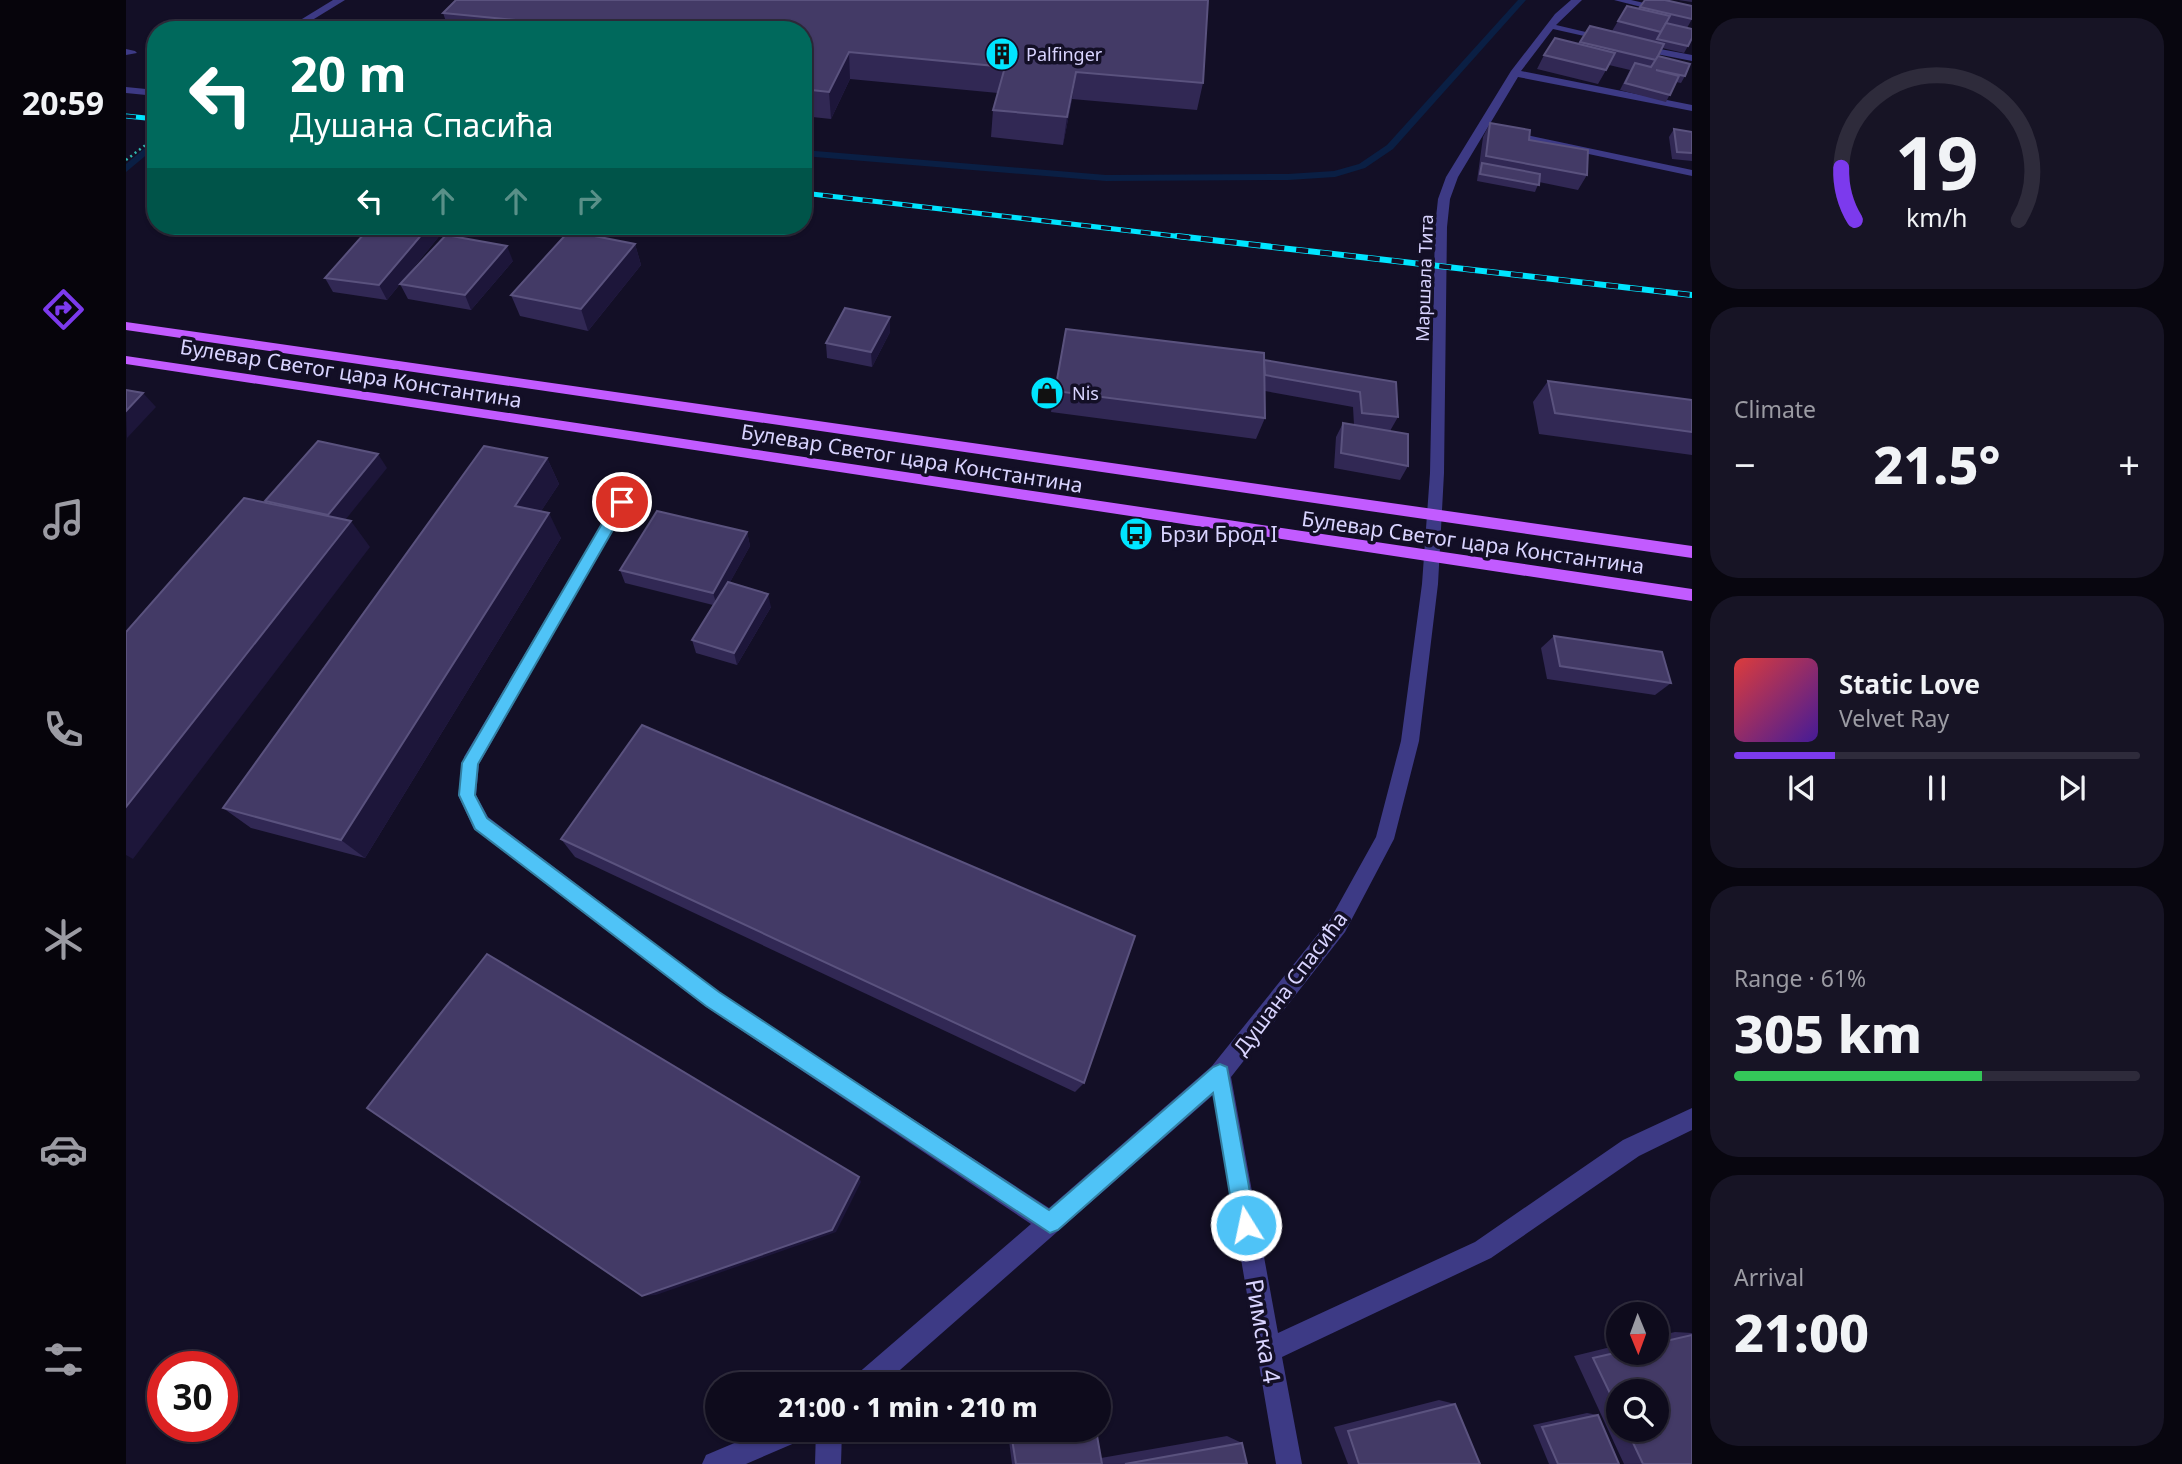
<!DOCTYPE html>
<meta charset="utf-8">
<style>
body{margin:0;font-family:"Noto Sans",sans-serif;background:#171425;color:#f1f3f6;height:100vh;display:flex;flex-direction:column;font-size:26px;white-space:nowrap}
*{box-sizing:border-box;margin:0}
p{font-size:23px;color:#9b9ba3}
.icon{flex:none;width:38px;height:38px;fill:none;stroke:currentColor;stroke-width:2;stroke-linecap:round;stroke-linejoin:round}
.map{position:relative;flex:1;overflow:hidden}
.sheet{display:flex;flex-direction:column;gap:18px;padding:18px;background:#08060f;width:490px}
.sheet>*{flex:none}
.top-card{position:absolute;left:21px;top:21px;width:665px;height:214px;border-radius:28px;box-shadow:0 2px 5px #0004,0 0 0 2px #2e2b3b;background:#00695c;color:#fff;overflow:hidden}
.needle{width:46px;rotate:179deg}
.buttons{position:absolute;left:1480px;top:1302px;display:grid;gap:14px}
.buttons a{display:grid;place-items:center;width:63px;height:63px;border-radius:50%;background:#0e0b1c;box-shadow:0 2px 5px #0004,0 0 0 2px #2e2b3b;font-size:35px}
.speed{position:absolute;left:21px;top:1351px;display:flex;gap:14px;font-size:35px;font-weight:700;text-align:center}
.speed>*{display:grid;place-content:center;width:91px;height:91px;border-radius:50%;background:#0e0b1c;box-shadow:0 2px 5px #0004,0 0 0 2px #2e2b3b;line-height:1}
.speed .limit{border:10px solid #d22;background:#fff;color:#111}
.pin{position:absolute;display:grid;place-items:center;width:60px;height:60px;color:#fff;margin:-30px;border:4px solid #fff;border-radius:50%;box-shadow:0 2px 7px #0007}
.me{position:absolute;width:77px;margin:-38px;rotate:350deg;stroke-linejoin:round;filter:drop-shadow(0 0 5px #0008)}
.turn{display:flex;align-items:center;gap:24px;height:147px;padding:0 28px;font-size:32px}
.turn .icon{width:91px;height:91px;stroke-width:2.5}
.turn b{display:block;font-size:49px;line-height:60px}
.lanes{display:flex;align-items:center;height:66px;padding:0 28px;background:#0003;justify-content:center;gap:35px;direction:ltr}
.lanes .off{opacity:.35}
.big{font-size:52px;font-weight:800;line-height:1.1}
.sheet .widget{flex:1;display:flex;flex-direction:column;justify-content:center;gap:10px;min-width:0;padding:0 24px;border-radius:28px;background:#171425}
.sheet .dial{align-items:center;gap:0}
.dial svg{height:182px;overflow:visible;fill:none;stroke:#2e2b3b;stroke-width:7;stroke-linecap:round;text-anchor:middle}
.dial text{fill:#f1f3f6;stroke:none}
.song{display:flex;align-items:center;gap:21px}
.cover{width:84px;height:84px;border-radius:10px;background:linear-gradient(135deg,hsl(0 70% 55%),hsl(260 70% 35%))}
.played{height:7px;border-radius:4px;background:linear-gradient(90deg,#7c3aed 25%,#2e2b3b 25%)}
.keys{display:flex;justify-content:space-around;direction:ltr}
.heat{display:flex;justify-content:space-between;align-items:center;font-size:38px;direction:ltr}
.charge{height:10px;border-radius:5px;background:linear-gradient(90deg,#34c759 61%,#2e2b3b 0)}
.trip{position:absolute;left:579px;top:1372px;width:406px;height:70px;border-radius:35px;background:#0e0b1c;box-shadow:0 2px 5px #0004,0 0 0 2px #2e2b3b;font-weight:800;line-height:70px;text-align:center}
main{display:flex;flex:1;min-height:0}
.menu{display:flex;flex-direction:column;width:126px;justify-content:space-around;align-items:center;background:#06040b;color:#9b9ba3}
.menu .icon{width:49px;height:49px}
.menu .on{color:#7c3aed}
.menu b{font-size:32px;color:#f1f3f6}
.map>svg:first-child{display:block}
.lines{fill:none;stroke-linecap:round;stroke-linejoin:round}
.stream{fill:#0a1f44;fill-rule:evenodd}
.path{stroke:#2fb8b0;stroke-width:2.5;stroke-dasharray:2 3.5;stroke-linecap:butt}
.minor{fill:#3d3a85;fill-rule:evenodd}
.major{fill:#c25bff;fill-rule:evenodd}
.rail-far1-casing{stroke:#00e5ff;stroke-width:5}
.rail-casing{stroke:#00e5ff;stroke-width:6}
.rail-far1{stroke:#130f26;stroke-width:3.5;stroke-dasharray:10;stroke-linecap:butt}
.rail{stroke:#130f26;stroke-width:4.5;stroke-dasharray:12;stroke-linecap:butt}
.wall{fill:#312854;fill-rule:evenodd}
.shaded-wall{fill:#1d163a}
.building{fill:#433a66;stroke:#5a527e;stroke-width:2}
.route{fill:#4fc3f7;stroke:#337fa1;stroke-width:2}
.labels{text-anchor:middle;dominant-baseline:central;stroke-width:7;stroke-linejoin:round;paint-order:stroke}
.far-poi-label{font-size:18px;fill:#d9d4ff;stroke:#130f26;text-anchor:start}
.far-street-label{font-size:18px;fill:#d9d4ff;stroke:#130f26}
.street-label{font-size:21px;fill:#d9d4ff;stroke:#130f26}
.poi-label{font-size:21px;fill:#d9d4ff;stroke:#130f26;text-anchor:start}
.near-street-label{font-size:24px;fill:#d9d4ff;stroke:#130f26}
</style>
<main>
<nav class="menu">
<b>20:59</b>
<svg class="icon on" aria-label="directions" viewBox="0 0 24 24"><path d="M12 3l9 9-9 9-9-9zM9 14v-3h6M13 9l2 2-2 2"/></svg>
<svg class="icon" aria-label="music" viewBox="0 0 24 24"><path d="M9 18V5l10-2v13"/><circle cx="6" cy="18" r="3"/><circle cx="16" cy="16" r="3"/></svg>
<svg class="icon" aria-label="phone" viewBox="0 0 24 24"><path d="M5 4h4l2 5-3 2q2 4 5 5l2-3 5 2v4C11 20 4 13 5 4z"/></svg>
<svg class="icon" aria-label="climate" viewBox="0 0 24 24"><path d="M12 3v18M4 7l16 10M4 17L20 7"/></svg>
<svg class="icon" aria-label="car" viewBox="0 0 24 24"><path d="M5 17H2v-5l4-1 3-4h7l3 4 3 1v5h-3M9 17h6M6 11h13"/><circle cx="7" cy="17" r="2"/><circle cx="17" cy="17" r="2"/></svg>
<svg class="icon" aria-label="filters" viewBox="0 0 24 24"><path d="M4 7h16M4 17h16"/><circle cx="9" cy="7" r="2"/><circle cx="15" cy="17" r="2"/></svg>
</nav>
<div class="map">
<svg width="1566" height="1464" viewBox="0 0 1566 1464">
<rect width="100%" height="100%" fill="#130f26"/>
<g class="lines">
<g class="stream">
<polygon points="1392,0 1400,0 1267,149 1239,168 1209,177 1162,180 980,181 677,156 677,150 980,175 1162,174 1208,171 1233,164 1261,145"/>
<polygon points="30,139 30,147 0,172 0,164"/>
</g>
<polyline class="path" points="0,160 30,137"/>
<g class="minor">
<polygon points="207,0 219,0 170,30 158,30"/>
<polygon points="1445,0 1456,0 1430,25 1485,38 1485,42 1427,29 1395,71 1566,105 1566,111 1392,77 1332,177 1324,199 1321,227 1318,473 1312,584 1293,741 1268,839 1219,932 1105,1077 1152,1333 1349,1242 1497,1140 1566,1108 1566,1130 1513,1156 1365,1258 1156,1357 1176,1464 1150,1464 1087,1095 758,1384 727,1384 730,1375 905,1224 579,1006 348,829 332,795 338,757 491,498 501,498 503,502 353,764 350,795 362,817 593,992 923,1208 1086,1066 1205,918 1250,837 1275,741 1296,584 1304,473 1309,227 1312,199 1320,177 1385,71 1429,14"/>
<polygon points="1488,0 1505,0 1566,14 1566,20"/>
<polygon points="1513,45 1566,55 1566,61 1510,50 1508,48"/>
<polygon points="0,49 9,51 11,53 0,55"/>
<polygon points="0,87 30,90 30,96 0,93"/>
<polygon points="1382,131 1566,170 1566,176 1378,136 1377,134"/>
<polygon points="639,1430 682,1430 678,1439 620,1464 576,1464 580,1455"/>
<polygon points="690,1430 716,1430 715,1464 689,1464"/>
</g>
<g class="major">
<polygon points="0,322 1566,546 1566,558 0,330"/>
<polygon points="0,356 1566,589 1566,601 0,364"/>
</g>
<defs>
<g id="rail-far1">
<polyline points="0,116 30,119"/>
<polyline points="677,193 1066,238"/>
</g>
<polyline id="rail" points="1051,236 1566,295"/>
</defs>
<use href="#rail-far1" class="rail-far1-casing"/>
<use href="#rail" class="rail-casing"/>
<use href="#rail-far1" class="rail-far1"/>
<use href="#rail" class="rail"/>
</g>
<g class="wall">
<polygon points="330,0 1082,0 1077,83 1071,110 946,99 937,145 865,137 867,110 872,93 724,79 705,119 677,116 677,30 323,30 317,13"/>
<polygon points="1519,0 1566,19 1561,28 1562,46 1558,53 1536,48 1532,56 1559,76 1555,83 1550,82 1540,102 1494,90 1504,70 1483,65 1472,84 1411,69 1418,55 1453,44 1464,26 1486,31 1501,6 1513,9"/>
<polygon points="1552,0 1566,0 1566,2"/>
<polygon points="1364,123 1403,140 1461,175 1452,190 1413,182 1409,192 1351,181 1357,137"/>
<polygon points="1548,129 1566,132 1566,161 1546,159 1543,137"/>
<polygon points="245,226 317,226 319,229 261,300 207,292 199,278"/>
<polygon points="509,244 515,265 462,331 394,316 385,295"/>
<polygon points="387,261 345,310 282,299 274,284"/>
<polygon points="940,329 1270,382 1272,417 1264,431 1282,466 1274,480 1208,468 1210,437 1217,423 1228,425 1227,407 1139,391 1139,418 1130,439 925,412"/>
<polygon points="764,332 746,367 701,358 700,343"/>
<polygon points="1422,381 1566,400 1566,455 1413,434 1407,402"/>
<polygon points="421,458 433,484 415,511 435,538 239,858 125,828 97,808"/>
<polygon points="621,532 624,546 604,582 645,607 611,665 570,653 566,640 587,605 499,583 494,570"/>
<polygon points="1428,636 1545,683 1529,695 1421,679 1415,648"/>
<polygon points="435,839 958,1083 949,1092 449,857"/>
<path d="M1549,1332l17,1v131h-68l-50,-108 45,-11v8h38v-17zM1493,1391l38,39h-38z"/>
<polygon points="1313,1400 1329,1404 1354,1464 1222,1464 1208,1427"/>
<polygon points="1461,1413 1472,1415 1493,1464 1423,1464 1407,1425"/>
<polygon points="899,1430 970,1430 975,1458 1101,1436 1116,1443 1121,1464 886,1464 882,1433"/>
</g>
<g class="shaded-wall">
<polygon points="723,52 724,79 705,119 703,92"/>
<polygon points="950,72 946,99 937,145 941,117"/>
<polygon points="303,226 317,226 319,229 261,300 253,285"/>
<polygon points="509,244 515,265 462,331 455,309"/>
<polygon points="381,246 387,261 345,310 339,295"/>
<polygon points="764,317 764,332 746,367 745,352"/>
<polygon points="17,393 30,407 1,438 0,411"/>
<polygon points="252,454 261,468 212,529 202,515"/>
<polygon points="421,458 433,484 402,531 389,506"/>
<polygon points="423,513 435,538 239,858 215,840"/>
<polygon points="225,521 244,547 7,859 0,855 0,807"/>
<polygon points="621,532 624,546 591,606 587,593"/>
<polygon points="642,594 645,607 611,665 608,653"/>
<polygon points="733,1177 735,1182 710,1232 530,1295 516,1296"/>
</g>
<g class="building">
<polygon points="330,0 1082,0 1077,83 950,72 941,117 867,110 879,67 723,52 703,92 677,89 677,30 416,30 422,23 317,13"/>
<polygon points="1519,0 1539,0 1566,6 1566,19 1514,7"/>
<polygon points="1501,6 1544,16 1535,32 1492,21"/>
<polygon points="1540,23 1566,29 1566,38 1562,46 1531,39"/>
<polygon points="1464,26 1538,44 1530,60 1454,42"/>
<polygon points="1429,38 1489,53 1480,70 1418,55"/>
<polygon points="1532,56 1564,64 1559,76 1530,70 1553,76 1544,95 1499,83 1509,63 1525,67"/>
<polygon points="1364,123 1404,130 1403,140 1462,150 1461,175 1360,156"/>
<polygon points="1548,129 1566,132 1566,153 1551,152"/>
<polygon points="1356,163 1414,174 1413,185 1354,174"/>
<polygon points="245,226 303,226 253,285 199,278"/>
<polygon points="443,231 509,244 455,309 385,295"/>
<polygon points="320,235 381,246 339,295 274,284"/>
<polygon points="719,308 764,317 745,352 700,343"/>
<polygon points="940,329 1138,353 1139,418 929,391"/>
<polygon points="1138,360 1270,382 1272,417 1236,413 1234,392 1139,375"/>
<polygon points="1422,381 1566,400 1566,432 1429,413"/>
<polygon points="0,390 17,393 0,411"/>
<polygon points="1217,423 1282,434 1282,466 1215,453"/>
<polygon points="192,441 252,454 202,515 139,501"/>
<polygon points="358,446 421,458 389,506 423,513 215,840 97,808"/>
<polygon points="118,498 225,521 0,807 0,632"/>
<polygon points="531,511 621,532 587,593 494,570"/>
<polygon points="602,582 642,594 608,653 566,640"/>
<polygon points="1428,636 1536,652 1545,683 1434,666"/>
<polygon points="516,725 1009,936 958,1083 435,839"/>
<polygon points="361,954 733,1177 706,1230 516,1296 241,1108"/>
<polygon points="1566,1335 1566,1464 1517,1464 1501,1430 1531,1430 1531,1391 1493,1391 1493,1412 1467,1358 1493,1352 1493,1353 1531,1353 1531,1343"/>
<polygon points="1329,1404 1354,1464 1233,1464 1222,1431"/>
<polygon points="1472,1415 1493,1464 1432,1464 1416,1427"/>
<polygon points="947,1430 970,1430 976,1464 890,1464 886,1439"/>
<polygon points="1116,1443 1121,1464 999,1464"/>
</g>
<polygon class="route" points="496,497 503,502 352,764 349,795 361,818 593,992 923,1210 1087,1067 1094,1064 1101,1067 1130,1225 1127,1232 1120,1235 1112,1232 1109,1225 1087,1093 932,1230 924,1233 580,1006 349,829 333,795 336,763 491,498"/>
<defs>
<symbol id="building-disc" viewBox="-11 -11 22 22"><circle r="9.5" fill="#00e5ff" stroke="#130f26"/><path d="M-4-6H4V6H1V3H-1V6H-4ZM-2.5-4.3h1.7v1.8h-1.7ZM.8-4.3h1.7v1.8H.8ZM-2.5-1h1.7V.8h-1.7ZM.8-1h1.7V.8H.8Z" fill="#111"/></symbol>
<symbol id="shop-disc" viewBox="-11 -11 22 22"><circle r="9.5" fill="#00e5ff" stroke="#130f26"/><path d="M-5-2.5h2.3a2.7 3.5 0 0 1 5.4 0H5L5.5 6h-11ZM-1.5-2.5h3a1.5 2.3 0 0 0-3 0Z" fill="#111"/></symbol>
<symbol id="bus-disc" viewBox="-11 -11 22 22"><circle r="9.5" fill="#00e5ff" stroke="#130f26"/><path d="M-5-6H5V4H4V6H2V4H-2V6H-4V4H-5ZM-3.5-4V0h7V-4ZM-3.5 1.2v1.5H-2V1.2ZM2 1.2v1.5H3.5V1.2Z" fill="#111"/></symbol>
</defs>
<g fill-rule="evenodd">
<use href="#building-disc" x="857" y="35" width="38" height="38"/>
<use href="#shop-disc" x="902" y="374" width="38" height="38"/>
<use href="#bus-disc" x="991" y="515" width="38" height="38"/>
</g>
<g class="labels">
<g class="far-poi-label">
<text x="900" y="54">Palfinger</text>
<text x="946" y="393">Nis</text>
</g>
<g class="far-street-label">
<text transform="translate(1298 278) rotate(-88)">Маршала Тита</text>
</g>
<g class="street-label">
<text transform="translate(225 373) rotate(9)">Булевар Светог цара Константина</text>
<text transform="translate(786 458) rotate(9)">Булевар Светог цара Константина</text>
<text transform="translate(1347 542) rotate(8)">Булевар Светог цара Константина</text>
<text transform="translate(1164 983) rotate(-53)">Душана Спасића</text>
</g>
<g class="poi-label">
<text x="1034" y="534">Брзи Брод I</text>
</g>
<g class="near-street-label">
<text transform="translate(1138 1331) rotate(80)">Римска 4</text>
</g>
</g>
</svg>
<div class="buttons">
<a><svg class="needle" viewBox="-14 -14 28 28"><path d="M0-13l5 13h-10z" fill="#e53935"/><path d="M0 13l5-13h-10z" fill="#9b9ba3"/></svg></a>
<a><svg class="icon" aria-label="search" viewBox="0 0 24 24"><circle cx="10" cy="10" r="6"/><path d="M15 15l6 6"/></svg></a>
</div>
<div class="speed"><div class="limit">30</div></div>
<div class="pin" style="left:496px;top:502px;background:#d93025"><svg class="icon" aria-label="arrive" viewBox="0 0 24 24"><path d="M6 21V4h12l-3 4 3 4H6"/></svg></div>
<svg class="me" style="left:1120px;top:1225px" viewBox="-20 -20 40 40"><circle r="17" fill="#4fc3f7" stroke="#fff" stroke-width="3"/><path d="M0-11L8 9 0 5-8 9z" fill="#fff"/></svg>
<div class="trip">21:00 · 1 min · 210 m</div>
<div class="top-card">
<div class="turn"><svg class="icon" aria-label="left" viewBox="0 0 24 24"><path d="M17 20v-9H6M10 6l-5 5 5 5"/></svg><div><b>20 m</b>Душана Спасића</div></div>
<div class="lanes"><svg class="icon" aria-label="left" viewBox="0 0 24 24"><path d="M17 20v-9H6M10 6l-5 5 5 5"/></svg><svg class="icon off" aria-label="ahead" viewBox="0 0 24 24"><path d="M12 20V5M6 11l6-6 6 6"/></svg><svg class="icon off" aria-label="ahead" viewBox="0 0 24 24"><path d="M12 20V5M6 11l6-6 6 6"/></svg><svg class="icon off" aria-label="right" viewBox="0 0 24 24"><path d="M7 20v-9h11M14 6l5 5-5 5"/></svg></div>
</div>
</div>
<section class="sheet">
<div class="widget dial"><svg viewBox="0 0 100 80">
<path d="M14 69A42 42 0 1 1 86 69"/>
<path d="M14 69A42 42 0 0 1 8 46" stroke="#7c3aed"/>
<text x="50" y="56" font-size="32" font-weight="700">19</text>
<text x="50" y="72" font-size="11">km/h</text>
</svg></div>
<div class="widget"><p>Climate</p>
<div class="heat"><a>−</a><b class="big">21.5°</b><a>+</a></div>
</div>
<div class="widget">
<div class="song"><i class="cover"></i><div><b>Static Love</b><p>Velvet Ray</p></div></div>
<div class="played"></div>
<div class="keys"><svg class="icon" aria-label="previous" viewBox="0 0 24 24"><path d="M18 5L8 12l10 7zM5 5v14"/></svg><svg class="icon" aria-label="pause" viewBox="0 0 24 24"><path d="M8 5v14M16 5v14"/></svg><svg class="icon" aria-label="next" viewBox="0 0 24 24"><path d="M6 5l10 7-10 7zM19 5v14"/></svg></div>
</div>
<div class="widget"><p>Range · 61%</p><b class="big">305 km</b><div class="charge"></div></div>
<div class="widget"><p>Arrival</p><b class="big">21:00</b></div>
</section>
</main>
